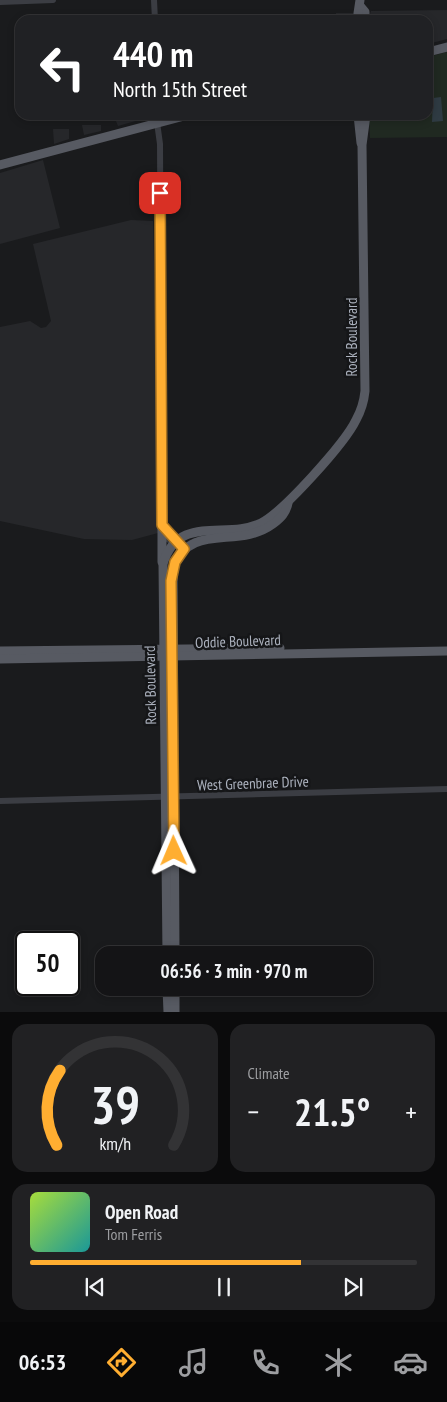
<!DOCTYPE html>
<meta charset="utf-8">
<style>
body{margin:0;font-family:"PT Sans Narrow",sans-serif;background:#212123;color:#f1f3f6;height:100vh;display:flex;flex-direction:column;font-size:19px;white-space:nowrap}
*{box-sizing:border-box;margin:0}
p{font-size:16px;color:#9d9ea1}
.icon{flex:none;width:28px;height:28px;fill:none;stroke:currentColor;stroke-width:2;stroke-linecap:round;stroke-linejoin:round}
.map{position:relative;height:1012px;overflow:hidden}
.panel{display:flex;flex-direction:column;gap:12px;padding:12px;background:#0b0b0c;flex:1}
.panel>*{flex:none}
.top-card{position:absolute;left:15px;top:15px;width:418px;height:105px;border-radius:15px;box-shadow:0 2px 8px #0003,0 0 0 1px #333335;background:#202124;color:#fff;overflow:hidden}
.speed{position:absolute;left:15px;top:931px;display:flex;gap:10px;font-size:25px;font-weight:700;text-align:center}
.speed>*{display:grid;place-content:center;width:65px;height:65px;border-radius:50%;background:#141416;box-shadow:0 2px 8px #0003,0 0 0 1px #333335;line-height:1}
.speed .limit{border:2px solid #111;border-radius:8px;background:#fff;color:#111}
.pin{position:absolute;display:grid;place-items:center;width:42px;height:42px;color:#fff;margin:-21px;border-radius:10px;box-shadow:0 2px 8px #0006}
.me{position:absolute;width:55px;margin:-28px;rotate:359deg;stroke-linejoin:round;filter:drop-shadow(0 0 4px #0008)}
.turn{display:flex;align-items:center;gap:18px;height:105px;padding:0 15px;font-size:22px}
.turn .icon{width:65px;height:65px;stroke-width:2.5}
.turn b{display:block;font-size:35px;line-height:42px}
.big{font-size:38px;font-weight:700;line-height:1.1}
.panel .card{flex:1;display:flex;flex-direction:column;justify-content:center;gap:8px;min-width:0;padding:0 18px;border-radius:15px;background:#212123}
.panel .dial{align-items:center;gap:0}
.dial svg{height:130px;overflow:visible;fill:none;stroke:#333335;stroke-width:7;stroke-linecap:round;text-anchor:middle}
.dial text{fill:#f1f3f6;stroke:none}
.song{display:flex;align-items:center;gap:15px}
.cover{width:60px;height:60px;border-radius:8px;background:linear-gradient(135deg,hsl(80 70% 55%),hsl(180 70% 35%))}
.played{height:5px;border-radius:2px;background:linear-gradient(90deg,#ffae31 70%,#333335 70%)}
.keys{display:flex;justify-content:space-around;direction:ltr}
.heat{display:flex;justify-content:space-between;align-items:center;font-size:28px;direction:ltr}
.panel .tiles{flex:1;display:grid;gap:12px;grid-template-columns:1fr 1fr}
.card:last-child{grid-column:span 2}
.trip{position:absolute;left:95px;top:946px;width:278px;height:50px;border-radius:15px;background:#141416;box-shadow:0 2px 8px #0003,0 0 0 1px #333335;font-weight:700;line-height:50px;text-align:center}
.dock{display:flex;height:80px;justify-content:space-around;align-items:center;background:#080809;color:#9d9ea1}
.dock .icon{width:35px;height:35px}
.dock .on{color:#ffae31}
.dock b{font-size:22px;color:#f1f3f6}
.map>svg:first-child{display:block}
.built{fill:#26272a}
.green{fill:#202921}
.water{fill:#2f3b43}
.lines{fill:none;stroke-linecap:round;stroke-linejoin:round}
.minor{stroke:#3b3d43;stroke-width:6}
.major{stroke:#575a62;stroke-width:9}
.route-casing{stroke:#a67120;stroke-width:12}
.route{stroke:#ffae31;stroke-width:9}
.labels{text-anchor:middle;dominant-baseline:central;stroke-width:5;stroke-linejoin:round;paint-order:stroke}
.street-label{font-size:15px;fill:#acb2be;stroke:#151618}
</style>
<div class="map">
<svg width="447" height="1012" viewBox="0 0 447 1012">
<rect width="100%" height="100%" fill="#1a1b1d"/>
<g class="built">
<polygon points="447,10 447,39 428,44 428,20 368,20 371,11"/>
<rect x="336" y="13" width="17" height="7"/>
<polygon points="146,115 146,118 118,126 114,116"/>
<polygon points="82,125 101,125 101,131 84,135"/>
<polygon points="53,129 69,129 69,139 54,144"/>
<polygon points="43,160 60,228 0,244 0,173"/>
<polygon points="131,220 153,221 159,462 158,533 132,540 84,539 0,521 0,327 30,321 41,328 46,327 51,321 33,244"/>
</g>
<polygon class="green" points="447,52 447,137 370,138 369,115 428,115 428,57"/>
<polygon class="water" points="441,97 443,121 432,122 433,98"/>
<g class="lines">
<g class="minor">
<polyline points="154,0 155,20"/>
<polyline points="0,2 53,0"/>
<path d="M156,115l4,29 2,381c1,8 4,17 14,17"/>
<polyline points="163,526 184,549"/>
<polyline points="0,801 447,789"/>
</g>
<g class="major">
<polyline points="360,6 365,12 365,20"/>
<polyline points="357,20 360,0"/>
<polyline points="428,52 447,47"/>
<polyline points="358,115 361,143"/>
<polyline points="0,165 188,115"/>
<polyline points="162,562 162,525"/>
<polyline points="0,651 280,648"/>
<polyline points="0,659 447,651"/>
<path d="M167,955l-4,-391c15,-51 63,-24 98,-41 22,-11 84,-80 95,-103 5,-9 8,-19 9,-29l-3,-246 4,-30"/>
<path d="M175,955l-2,-388c19,-46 65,-17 100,-43 8,-6 13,-11 15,-21"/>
<polyline points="167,988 168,1012"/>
<polyline points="175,988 175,1012"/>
</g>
</g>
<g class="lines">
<defs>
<polyline id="route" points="160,193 162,525 184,549 175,562 171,581 174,851"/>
</defs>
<use href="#route" class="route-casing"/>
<use href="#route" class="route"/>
</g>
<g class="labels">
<g class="street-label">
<text transform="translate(351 337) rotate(-90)">Rock Boulevard</text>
<text transform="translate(238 641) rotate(-2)">Oddie Boulevard</text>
<text transform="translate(150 685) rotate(-91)">Rock Boulevard</text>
<text transform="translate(253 783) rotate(-2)">West Greenbrae Drive</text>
</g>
</g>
</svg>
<div class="speed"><div class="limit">50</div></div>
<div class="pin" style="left:160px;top:193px;background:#d93025"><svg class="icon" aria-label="arrive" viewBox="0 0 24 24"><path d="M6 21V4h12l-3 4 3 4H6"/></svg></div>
<svg class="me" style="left:174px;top:851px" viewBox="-20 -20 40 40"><path d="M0-17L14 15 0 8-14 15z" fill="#ffae31" stroke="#fff" stroke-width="4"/></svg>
<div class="trip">06:56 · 3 min · 970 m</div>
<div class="top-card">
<div class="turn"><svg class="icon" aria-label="left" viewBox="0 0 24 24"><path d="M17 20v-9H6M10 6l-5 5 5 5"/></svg><div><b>440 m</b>North 15th Street</div></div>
</div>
</div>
<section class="panel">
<div class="tiles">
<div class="card dial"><svg viewBox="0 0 100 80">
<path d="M14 69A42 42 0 1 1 86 69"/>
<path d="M14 69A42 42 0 0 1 16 23" stroke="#ffae31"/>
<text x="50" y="56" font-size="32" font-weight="700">39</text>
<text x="50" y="72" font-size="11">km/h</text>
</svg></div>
<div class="card"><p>Climate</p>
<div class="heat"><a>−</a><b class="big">21.5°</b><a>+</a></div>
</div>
<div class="card">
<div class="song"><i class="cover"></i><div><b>Open Road</b><p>Tom Ferris</p></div></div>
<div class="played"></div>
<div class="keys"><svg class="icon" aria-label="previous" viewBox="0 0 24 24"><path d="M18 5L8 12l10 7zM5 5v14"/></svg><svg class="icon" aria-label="pause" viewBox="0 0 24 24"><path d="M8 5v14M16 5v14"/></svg><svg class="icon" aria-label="next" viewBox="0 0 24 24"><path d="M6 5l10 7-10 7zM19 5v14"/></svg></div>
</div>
</div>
</section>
<nav class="dock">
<b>06:53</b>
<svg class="icon on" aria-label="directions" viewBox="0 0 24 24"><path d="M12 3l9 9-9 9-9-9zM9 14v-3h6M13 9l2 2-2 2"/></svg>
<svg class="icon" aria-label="music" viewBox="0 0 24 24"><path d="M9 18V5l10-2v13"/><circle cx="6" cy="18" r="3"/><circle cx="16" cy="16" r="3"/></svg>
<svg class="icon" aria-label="phone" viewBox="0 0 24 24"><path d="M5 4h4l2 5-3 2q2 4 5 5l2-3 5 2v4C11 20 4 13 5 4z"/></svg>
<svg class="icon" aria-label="climate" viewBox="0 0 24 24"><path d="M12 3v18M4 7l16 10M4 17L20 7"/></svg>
<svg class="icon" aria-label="car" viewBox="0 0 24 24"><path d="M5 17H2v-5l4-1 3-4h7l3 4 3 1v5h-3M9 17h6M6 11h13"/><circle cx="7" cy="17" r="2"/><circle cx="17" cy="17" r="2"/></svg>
</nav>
